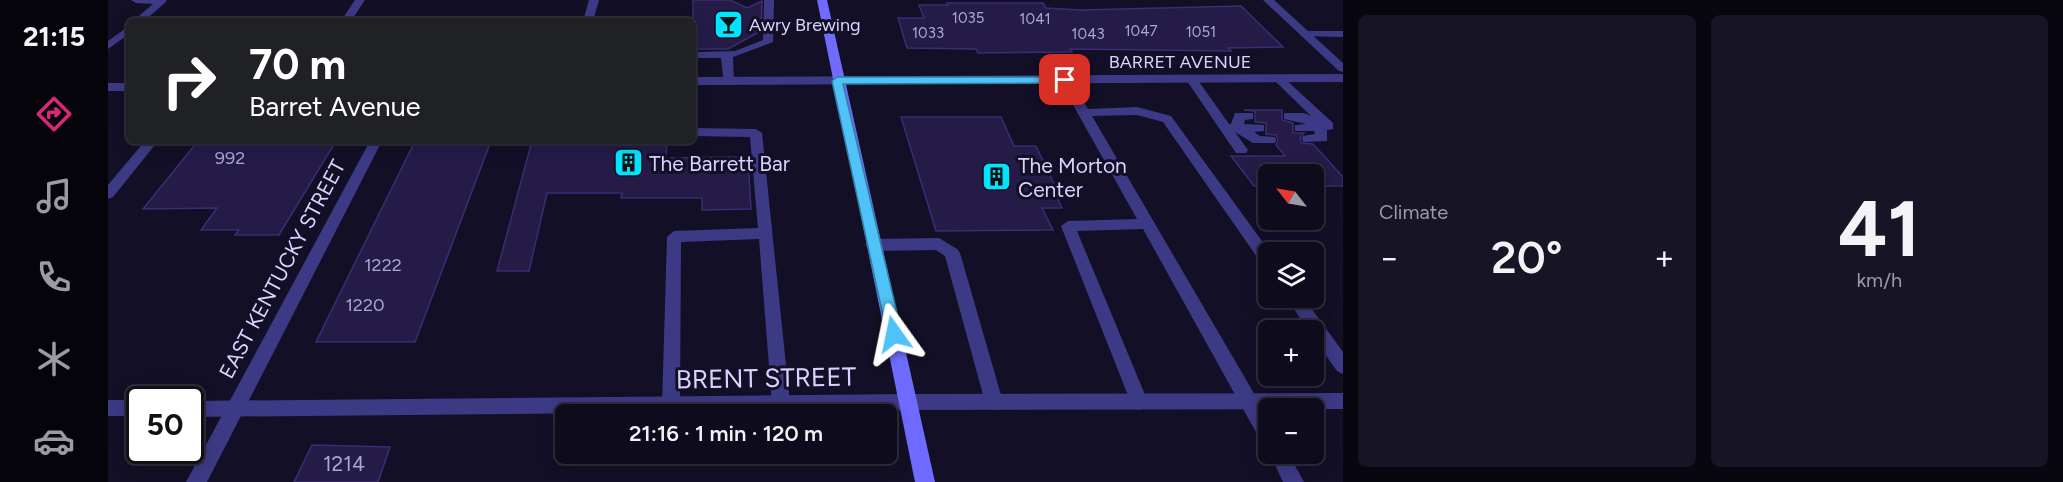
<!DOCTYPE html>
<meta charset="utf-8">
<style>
body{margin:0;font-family:Figtree,sans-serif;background:#171425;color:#f1f3f6;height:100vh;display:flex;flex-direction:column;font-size:22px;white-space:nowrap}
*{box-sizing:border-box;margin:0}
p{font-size:20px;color:#9b9ba3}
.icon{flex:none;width:33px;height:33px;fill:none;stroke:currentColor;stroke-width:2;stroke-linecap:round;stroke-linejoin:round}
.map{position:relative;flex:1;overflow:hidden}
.sheet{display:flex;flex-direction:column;gap:15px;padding:15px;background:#08060f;width:720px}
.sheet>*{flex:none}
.top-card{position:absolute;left:18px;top:18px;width:570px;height:126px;border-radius:9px;box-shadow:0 3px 15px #0003,0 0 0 2px #2e2b3b;background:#202124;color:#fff;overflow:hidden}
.needle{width:39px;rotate:301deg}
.fabs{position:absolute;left:1150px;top:164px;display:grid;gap:12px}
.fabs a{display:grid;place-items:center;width:66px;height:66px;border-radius:9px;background:#0e0b1c;box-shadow:0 3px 15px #0003,0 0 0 2px #2e2b3b;font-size:30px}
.speed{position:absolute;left:18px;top:386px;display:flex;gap:12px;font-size:30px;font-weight:700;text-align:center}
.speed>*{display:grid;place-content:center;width:78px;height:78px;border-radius:50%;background:#0e0b1c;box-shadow:0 3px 15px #0003,0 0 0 2px #2e2b3b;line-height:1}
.speed .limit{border:3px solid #111;border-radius:9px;background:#fff;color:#111}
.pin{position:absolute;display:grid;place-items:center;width:51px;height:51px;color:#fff;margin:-26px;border-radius:12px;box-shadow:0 3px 9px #0006}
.me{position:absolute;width:66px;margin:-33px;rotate:348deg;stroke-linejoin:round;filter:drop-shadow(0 0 4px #0008)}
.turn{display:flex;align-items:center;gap:21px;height:126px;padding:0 24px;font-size:27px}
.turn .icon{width:78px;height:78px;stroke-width:2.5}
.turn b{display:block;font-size:42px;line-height:51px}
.big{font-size:45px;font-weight:600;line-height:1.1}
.sheet .card{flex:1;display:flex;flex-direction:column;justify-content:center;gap:9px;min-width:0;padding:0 21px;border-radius:9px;background:#171425}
.sheet .dial{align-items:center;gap:0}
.dial b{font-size:78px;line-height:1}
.heat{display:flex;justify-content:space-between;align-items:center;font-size:33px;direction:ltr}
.sheet .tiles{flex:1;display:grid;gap:15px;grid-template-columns:repeat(2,1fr)}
.trip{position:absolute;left:447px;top:404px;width:342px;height:60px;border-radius:9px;background:#0e0b1c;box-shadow:0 3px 15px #0003,0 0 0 2px #2e2b3b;font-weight:600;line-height:60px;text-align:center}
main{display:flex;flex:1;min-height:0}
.tabs{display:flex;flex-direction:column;width:108px;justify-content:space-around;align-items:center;background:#06040b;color:#9b9ba3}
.tabs .icon{width:42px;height:42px}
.tabs .on{color:#db2777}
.tabs b{font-size:27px;color:#f1f3f6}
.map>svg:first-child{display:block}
.building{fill:#241b47;stroke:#3b2d73;stroke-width:1.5}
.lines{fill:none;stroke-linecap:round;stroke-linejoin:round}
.service{fill:#3d3a85;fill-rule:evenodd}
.minor{fill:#3d3a85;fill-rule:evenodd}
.tertiary{fill:#3d3a85;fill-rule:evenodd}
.secondary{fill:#6f6bff;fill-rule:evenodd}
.route{fill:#4fc3f7;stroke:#337fa1;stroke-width:1.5}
.labels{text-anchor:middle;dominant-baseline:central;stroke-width:6;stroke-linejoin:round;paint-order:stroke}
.far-number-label{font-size:15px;fill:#aca6d1}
.far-poi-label{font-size:18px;fill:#d9d4ff;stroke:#130f26;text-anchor:start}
.far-street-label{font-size:18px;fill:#d9d4ff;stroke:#130f26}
.number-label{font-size:18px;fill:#aca6d1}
.poi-label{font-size:21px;fill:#d9d4ff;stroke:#130f26;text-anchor:start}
.street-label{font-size:21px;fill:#d9d4ff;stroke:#130f26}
.near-number-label{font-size:21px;fill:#aca6d1}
.near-street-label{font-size:26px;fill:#d9d4ff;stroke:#130f26}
</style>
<main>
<nav class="tabs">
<b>21:15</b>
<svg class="icon on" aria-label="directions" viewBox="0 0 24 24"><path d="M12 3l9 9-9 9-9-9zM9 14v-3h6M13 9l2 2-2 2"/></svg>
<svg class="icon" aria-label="music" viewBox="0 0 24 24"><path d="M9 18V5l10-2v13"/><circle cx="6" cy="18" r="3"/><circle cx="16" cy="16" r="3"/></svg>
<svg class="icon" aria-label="phone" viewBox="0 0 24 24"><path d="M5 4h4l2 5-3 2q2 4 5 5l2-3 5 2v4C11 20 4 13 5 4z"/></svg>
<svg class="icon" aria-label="climate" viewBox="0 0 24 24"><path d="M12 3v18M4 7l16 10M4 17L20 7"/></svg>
<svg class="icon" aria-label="car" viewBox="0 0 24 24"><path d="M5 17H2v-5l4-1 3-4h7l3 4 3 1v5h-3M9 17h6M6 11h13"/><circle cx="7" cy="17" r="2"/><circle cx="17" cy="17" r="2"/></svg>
</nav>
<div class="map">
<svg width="1235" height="482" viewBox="0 0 1235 482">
<rect width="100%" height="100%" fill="#130f26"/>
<g class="building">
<polygon points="585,0 622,0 639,8 654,1 653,31 620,49 585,49"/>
<polygon points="839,3 935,3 938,8 972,10 1133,6 1175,47 1120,48 1123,51 962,49 964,52 870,53 868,49 799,48 790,18 816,18 811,5 840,5"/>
<polygon points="1136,110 1174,110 1174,120 1185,123 1185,133 1196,133 1192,138 1193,143 1205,144 1235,177 1235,186 1206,186 1206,174 1161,174 1161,186 1146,186 1123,156 1177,156 1168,145 1170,141 1168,135 1158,134 1158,123 1147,122 1147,111"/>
<polygon points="793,117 893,117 906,146 928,146 948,188 945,188 954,208 934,208 945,230 828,231"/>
<polygon points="90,141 228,141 171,235 127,235 131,230 93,230 109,208 35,209"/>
<polygon points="307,141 383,141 307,342 208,342"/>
<polygon points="424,141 559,141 558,158 640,157 643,209 594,210 594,198 513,198 514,193 439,193 421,271 389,271"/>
<polygon points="204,445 282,447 270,482 186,482"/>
</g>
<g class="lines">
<g class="service">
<polygon points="23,0 58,0 59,1 36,21 25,21 45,4 28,3"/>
<polygon points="481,0 491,0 485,21 475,21"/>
<polygon points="656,0 666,0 665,42 625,57 626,82 624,85 616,85 613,58 591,58 585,55 591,52 627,51 655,40"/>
<polygon points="21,26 21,34 0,49 0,41"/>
<polygon points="1197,31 1235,31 1235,37 1193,36 1192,34"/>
<polygon points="957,76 961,78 980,109 1029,107 1063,116 1162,252 1161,269 1156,267 1055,122 1029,115 984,116 1161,419 1161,446 1154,443 1035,229 969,231 1040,402 1037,408 1031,410 1025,408 953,226 960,221 1029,219 951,80"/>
<polygon points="1172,76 1176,78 1225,123 1225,129 1219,130 1219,141 1195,142 1194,139 1195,136 1207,134 1206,131 1187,131 1187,125 1198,124 1176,119 1176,113 1196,113 1203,116 1168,82 1168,78"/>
<polygon points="1085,77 1089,79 1121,124 1123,124 1127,113 1145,113 1145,119 1137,120 1136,124 1156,125 1156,131 1146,132 1152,136 1167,137 1168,140 1167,143 1145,143 1127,132 1140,150 1138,153 1128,153 1079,81"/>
<polygon points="585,128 648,129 654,133 682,404 679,410 673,412 667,410 664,404 651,239 573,242 572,405 569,411 563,413 557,411 554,405 559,237 566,231 650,228 642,137 585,136"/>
<polygon points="37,141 50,141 5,197 0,199 0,185"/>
<polygon points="831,238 849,249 852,253 895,402 892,408 886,410 880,408 877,402 837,256 828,250 765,251 757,245 765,239"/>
<polygon points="1178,297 1195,297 1235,352 1235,374 1229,371 1206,339 1206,330 1200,330"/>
<polygon points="1161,452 1180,453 1196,482 1175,482"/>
</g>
<g class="minor">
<polygon points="247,0 257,0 243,21 233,21"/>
<polygon points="1155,0 1166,0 1235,63 1235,72 1231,71"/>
<polygon points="1235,393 1235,409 800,410 82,417 82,401 800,394"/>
<rect x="0" y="400" width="32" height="16"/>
</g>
<g class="tertiary">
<polygon points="1235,74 1235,82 585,85 585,77"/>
<rect x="0" y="83" width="21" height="8"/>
<polygon points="262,141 274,141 99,482 78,482"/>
</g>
<polygon class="secondary" points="709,0 719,0 827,482 807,482"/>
</g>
<polygon class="route" points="729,77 957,77 963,80 957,83 735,84 794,334 786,340 779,334 724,81"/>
<defs>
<symbol id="bar-square" viewBox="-11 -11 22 22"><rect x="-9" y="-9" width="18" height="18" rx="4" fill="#00e5ff" stroke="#130f26"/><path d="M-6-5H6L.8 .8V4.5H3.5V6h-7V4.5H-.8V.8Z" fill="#111"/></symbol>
<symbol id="building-square" viewBox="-11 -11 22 22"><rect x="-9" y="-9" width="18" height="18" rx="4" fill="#00e5ff" stroke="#130f26"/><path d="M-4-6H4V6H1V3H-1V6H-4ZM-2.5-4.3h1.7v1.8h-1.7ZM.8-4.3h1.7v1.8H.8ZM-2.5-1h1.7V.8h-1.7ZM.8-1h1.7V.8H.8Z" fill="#111"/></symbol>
</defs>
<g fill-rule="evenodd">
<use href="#bar-square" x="604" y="8" width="33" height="33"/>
<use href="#building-square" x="504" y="146" width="33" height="33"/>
<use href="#building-square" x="872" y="160" width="33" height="33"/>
</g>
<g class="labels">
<g class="far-number-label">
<text x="860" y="18">1035</text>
<text x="927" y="19">1041</text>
<text x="1033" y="31">1047</text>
<text x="1093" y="32">1051</text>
<text x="820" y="33">1033</text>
<text x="980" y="34">1043</text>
</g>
<g class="far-poi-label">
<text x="641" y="25">Awry Brewing</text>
</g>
<g class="far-street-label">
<text x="1072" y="62">BARRET AVENUE</text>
</g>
<g class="number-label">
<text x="122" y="158">992</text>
<text x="275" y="265">1222</text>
<text x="257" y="305">1220</text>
</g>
<g class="poi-label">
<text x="541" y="163">The Barrett Bar</text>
<text x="910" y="165">The Morton<tspan x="910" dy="24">Center</tspan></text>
</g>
<g class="street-label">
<text transform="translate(174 269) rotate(-62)">EAST KENTUCKY STREET</text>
</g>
<g class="near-number-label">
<text x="236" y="463">1214</text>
</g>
<g class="near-street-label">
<text transform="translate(658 378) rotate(-1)">BRENT STREET</text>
</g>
</g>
</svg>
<div class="fabs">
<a><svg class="needle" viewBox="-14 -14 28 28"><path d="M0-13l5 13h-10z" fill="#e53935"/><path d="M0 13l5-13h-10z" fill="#9b9ba3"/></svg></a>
<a><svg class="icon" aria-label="layers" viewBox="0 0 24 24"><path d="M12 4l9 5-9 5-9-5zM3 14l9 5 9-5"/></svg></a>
<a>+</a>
<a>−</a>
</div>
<div class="speed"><div class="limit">50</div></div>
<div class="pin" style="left:957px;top:80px;background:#d93025"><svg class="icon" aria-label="arrive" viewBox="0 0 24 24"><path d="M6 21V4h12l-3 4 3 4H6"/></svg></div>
<svg class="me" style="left:786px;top:334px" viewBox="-20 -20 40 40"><path d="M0-17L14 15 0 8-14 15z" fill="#4fc3f7" stroke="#fff" stroke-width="4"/></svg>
<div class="trip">21:16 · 1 min · 120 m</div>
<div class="top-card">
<div class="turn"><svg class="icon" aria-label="right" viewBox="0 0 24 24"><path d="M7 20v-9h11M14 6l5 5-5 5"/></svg><div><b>70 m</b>Barret Avenue</div></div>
</div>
</div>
<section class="sheet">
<div class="tiles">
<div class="card"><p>Climate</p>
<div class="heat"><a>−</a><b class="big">20°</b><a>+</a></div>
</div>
<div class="card dial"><b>41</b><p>km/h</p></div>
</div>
</section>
</main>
